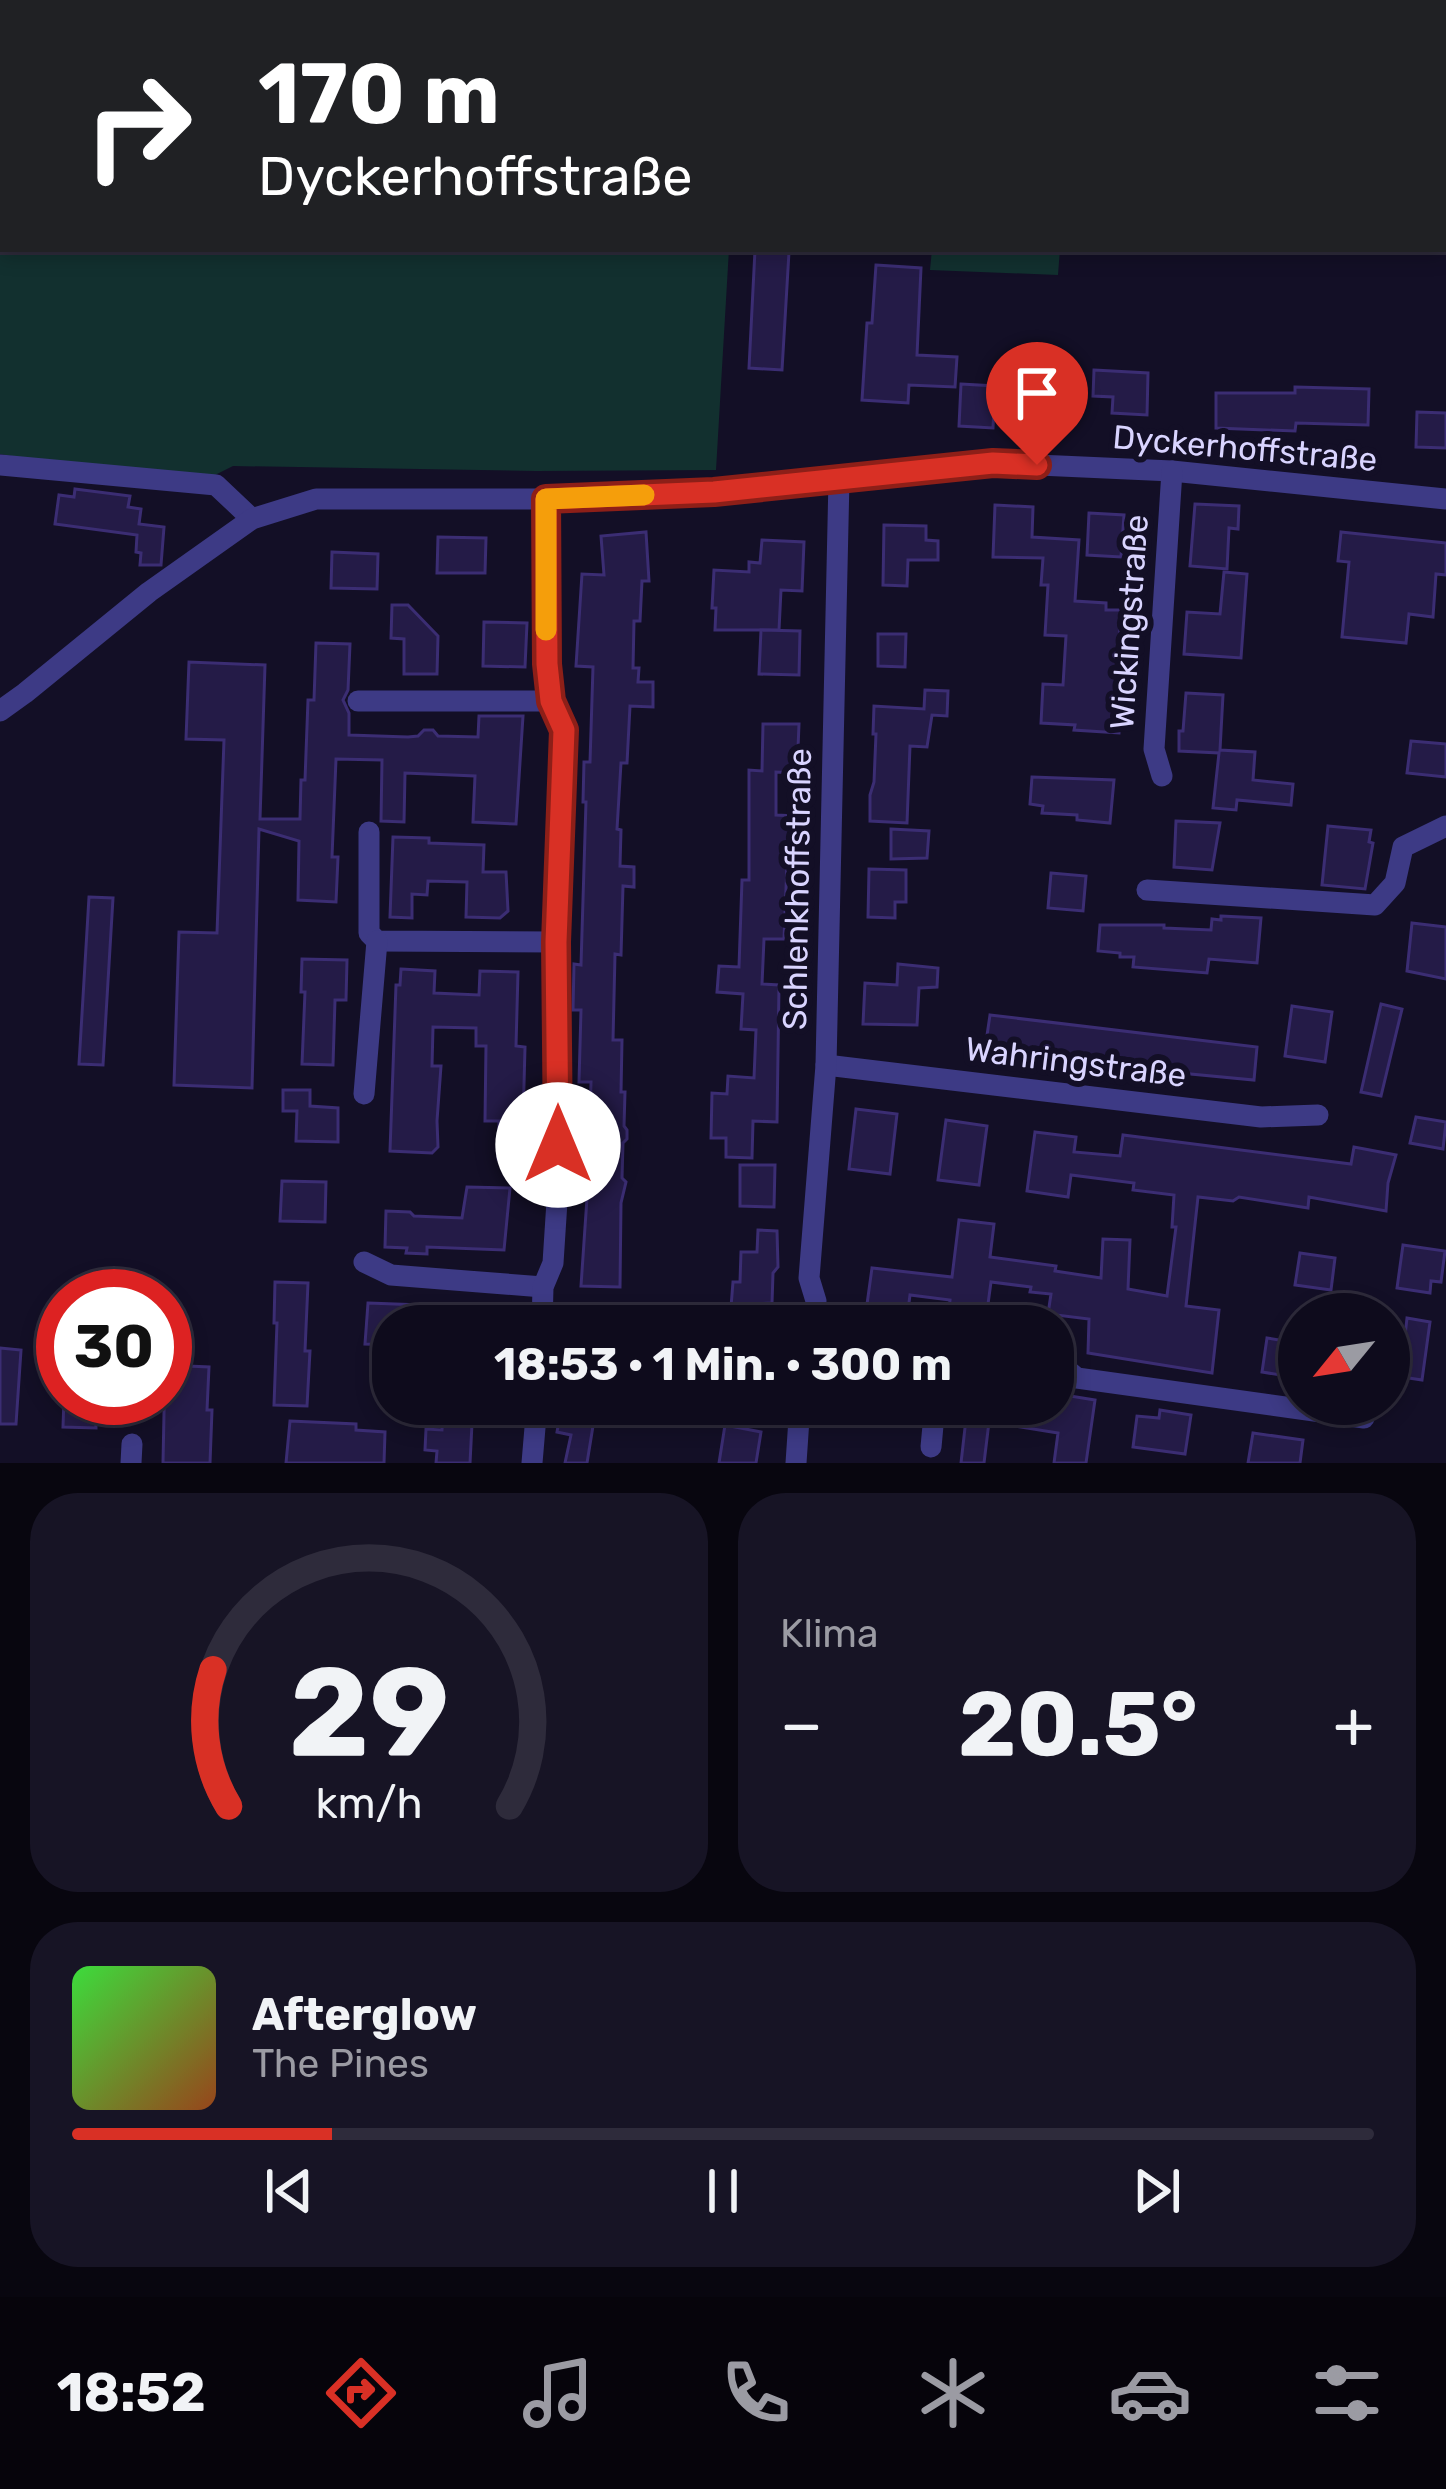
<!DOCTYPE html>
<html lang="de">
<meta charset="utf-8">
<style>
body{margin:0;font-family:Rubik,sans-serif;background:#171425;color:#f1f3f6;height:100vh;display:flex;flex-direction:column;font-size:45px;white-space:nowrap}
*{box-sizing:border-box;margin:0}
p{font-size:39px;color:#9b9ba3}
.icon{flex:none;width:66px;height:66px;fill:none;stroke:currentColor;stroke-width:2;stroke-linecap:round;stroke-linejoin:round}
.map{position:relative;height:1463px;overflow:hidden}
.drawer{display:flex;flex-direction:column;gap:30px;padding:30px;background:#08060f;flex:1}
.drawer>*{flex:none}
.hud{position:absolute;left:0px;top:0px;width:1446px;height:252px;box-shadow:0 6px 18px #0003,0 0 0 3px #2e2b3b;background:#202124;color:#fff;overflow:hidden}
.needle{width:78px;rotate:240deg}
.buttons{position:absolute;left:1278px;top:1293px;display:grid;gap:24px}
.buttons a{display:grid;place-items:center;width:132px;height:132px;border-radius:50%;background:#0e0b1c;box-shadow:0 6px 18px #0003,0 0 0 3px #2e2b3b;font-size:60px}
.speed{position:absolute;left:36px;top:1269px;display:flex;gap:24px;font-size:60px;font-weight:700;text-align:center}
.speed>*{display:grid;place-content:center;width:156px;height:156px;border-radius:50%;background:#0e0b1c;box-shadow:0 6px 18px #0003,0 0 0 3px #2e2b3b;line-height:1}
.speed .limit{border:18px solid #d22;background:#fff;color:#111}
.pin{position:absolute;display:grid;place-items:center;width:102px;height:102px;color:#fff;margin:-123px -51px;border-radius:50% 50% 50% 0;rotate:-45deg;box-shadow:0 0 12px #0007}
.pin .icon{rotate:45deg}
.me{position:absolute;width:132px;margin:-66px;rotate:0deg;stroke-linejoin:round;filter:drop-shadow(0 0 9px #0008)}
.turn{display:flex;align-items:center;gap:42px;height:252px;padding:0 60px;font-size:54px}
.turn .icon{width:156px;height:156px;stroke-width:2.5}
.turn b{display:block;font-size:84px;line-height:102px}
.big{font-size:90px;font-weight:700;line-height:1.1}
.drawer .tile{flex:1;display:flex;flex-direction:column;justify-content:center;gap:18px;min-width:0;padding:0 42px;border-radius:48px;background:#171425}
.drawer .dial{align-items:center;gap:0}
.dial svg{height:312px;overflow:visible;fill:none;stroke:#2e2b3b;stroke-width:7;stroke-linecap:round;text-anchor:middle}
.dial text{fill:#f1f3f6;stroke:none}
.song{display:flex;align-items:center;gap:36px}
.cover{width:144px;height:144px;border-radius:18px;background:linear-gradient(135deg,hsl(120 70% 55%),hsl(20 70% 35%))}
.played{height:12px;border-radius:6px;background:linear-gradient(90deg,#d93025 20%,#2e2b3b 20%)}
.keys{display:flex;justify-content:space-around;direction:ltr}
.heat{display:flex;justify-content:space-between;align-items:center;font-size:66px;direction:ltr}
.drawer .tiles{flex:1;display:grid;gap:30px;grid-template-columns:1fr 1fr}
.tile:last-child{grid-column:span 2}
.trip{position:absolute;left:372px;top:1305px;width:702px;height:120px;border-radius:48px;background:#0e0b1c;box-shadow:0 6px 18px #0003,0 0 0 3px #2e2b3b;font-weight:700;line-height:120px;text-align:center}
.tabs{display:flex;height:192px;justify-content:space-around;align-items:center;background:#06040b;color:#9b9ba3}
.tabs .icon{width:84px;height:84px}
.tabs .on{color:#d93025}
.tabs b{font-size:54px;color:#f1f3f6}
.map>svg:first-child{display:block}
.green{fill:#12302f}
.building{fill:#241b47;stroke:#3b2d73;stroke-width:3}
.lines{fill:none;stroke-linecap:round;stroke-linejoin:round}
.minor{stroke:#3d3a85;stroke-width:21}
.route-casing{stroke:#8d1f18;stroke-width:30}
.route{stroke:#d93025;stroke-width:21}
.slow{stroke:#f59e0b;stroke-width:21}
.labels{text-anchor:middle;dominant-baseline:central;stroke-width:12;stroke-linejoin:round;paint-order:stroke}
.street-label{font-size:33px;fill:#d9d4ff;stroke:#130f26}
</style>
<div class="map">
<svg width="1446" height="1463" viewBox="0 0 1446 1463">
<rect width="100%" height="100%" fill="#130f26"/>
<g class="green">
<polygon points="0,0 901,0 900,3 3,3 3,249 729,249 716,470 536,471 233,466 211,477 48,462 0,454"/>
<polygon points="932,249 1060,249 1058,275 930,270"/>
</g>
<g class="building">
<polygon points="755,250 789,252 782,370 749,368"/>
<polygon points="876,265 921,268 917,355 957,357 955,387 909,385 908,403 862,400 867,323 872,323"/>
<polygon points="1094,370 1148,373 1147,415 1112,413 1113,397 1093,396"/>
<polygon points="1038,376 1072,377 1071,421 1037,420"/>
<polygon points="961,384 995,386 993,428 959,426"/>
<polygon points="1295,387 1369,389 1368,425 1296,423 1295,431 1216,428 1216,393 1295,393"/>
<polygon points="1417,412 1446,413 1446,448 1416,447"/>
<polygon points="75,489 130,496 128,507 141,509 139,524 164,527 161,565 140,565 141,553 136,552 137,535 55,524 59,495 74,497"/>
<polygon points="1195,504 1239,506 1238,529 1229,528 1227,569 1190,566"/>
<polygon points="995,505 1033,507 1032,537 1079,540 1075,601 1106,603 1106,610 1121,610 1117,680 1122,680 1119,733 1074,730 1075,725 1041,723 1043,684 1063,685 1066,636 1045,635 1048,585 1041,585 1043,558 993,557"/>
<polygon points="1089,513 1124,515 1121,557 1087,555"/>
<polygon points="884,525 926,526 926,540 938,541 938,560 908,560 907,586 883,585"/>
<polygon points="646,532 649,581 642,581 640,621 634,621 633,668 639,668 638,682 653,682 653,707 630,706 627,763 621,763 617,829 621,830 620,866 634,867 634,887 623,886 621,955 615,954 613,1040 622,1040 621,1092 625,1092 624,1126 627,1130 627,1139 623,1143 622,1178 626,1182 621,1203 620,1287 581,1286 587,1198 585,1198 587,1121 590,1121 591,1082 579,1082 581,1010 573,1010 574,964 581,965 586,802 583,802 584,762 590,762 593,667 576,666 582,574 604,575 601,536"/>
<polygon points="1341,532 1446,543 1446,575 1436,574 1433,617 1409,614 1406,643 1342,637 1349,562 1338,561"/>
<polygon points="438,537 486,538 485,573 437,573"/>
<polygon points="762,540 804,542 802,591 781,590 779,630 715,630 716,608 712,608 714,570 749,572 749,562 760,563"/>
<polygon points="332,552 378,554 377,589 331,588"/>
<polygon points="1224,572 1247,574 1241,658 1184,654 1187,612 1220,614"/>
<polygon points="392,605 408,605 438,636 437,674 404,674 404,639 391,638"/>
<polygon points="484,622 527,623 525,667 483,666"/>
<polygon points="761,630 800,631 799,675 759,674"/>
<polygon points="878,634 906,634 905,667 878,666"/>
<polygon points="316,643 350,644 348,690 343,700 349,713 349,735 408,737 418,736 424,730 433,730 438,736 478,737 479,716 523,716 516,824 473,822 475,776 405,773 404,822 381,821 382,760 336,759 332,857 338,857 336,902 298,900 299,841 259,829 252,1088 174,1085 179,932 217,933 224,740 186,739 189,662 265,665 260,819 300,819 301,780 305,780 308,700 314,700"/>
<polygon points="925,690 948,691 947,716 932,715 927,747 910,746 907,823 870,821 870,795 874,782 876,734 873,734 874,706 924,709"/>
<polygon points="1186,693 1223,695 1220,750 1255,752 1253,780 1293,784 1291,805 1237,800 1236,810 1213,808 1219,753 1179,751 1179,731 1183,731"/>
<polygon points="763,724 799,724 797,773 776,772 776,815 796,816 793,864 787,864 784,939 764,939 762,984 779,985 777,1122 753,1121 752,1158 726,1157 726,1138 711,1138 712,1093 727,1094 728,1076 754,1078 756,1030 741,1029 743,994 717,992 719,966 739,967 742,880 749,880 749,770 762,771"/>
<polygon points="1411,741 1446,744 1446,777 1407,773"/>
<polygon points="1032,777 1114,780 1110,823 1077,820 1077,815 1042,813 1043,806 1030,804"/>
<polygon points="1176,821 1220,823 1212,870 1174,867"/>
<polygon points="1328,826 1371,830 1369,842 1373,843 1365,889 1322,885"/>
<polygon points="891,829 929,831 927,858 891,859"/>
<polygon points="393,837 429,838 429,843 484,845 483,872 506,872 508,911 500,918 466,917 467,882 428,881 427,895 412,894 412,918 390,917"/>
<polygon points="869,869 906,870 906,902 895,902 895,918 868,917"/>
<polygon points="1051,873 1086,876 1083,911 1048,908"/>
<polygon points="89,897 113,898 103,1065 79,1064"/>
<polygon points="1221,916 1261,918 1257,963 1209,959 1207,973 1133,967 1134,957 1120,957 1120,953 1098,951 1100,925 1164,925 1164,928 1211,930 1212,919 1221,920"/>
<polygon points="1412,923 1446,927 1446,979 1407,971"/>
<polygon points="302,959 347,960 346,1000 335,1000 333,1065 302,1064 305,992 301,992"/>
<polygon points="898,964 938,968 937,987 919,988 917,1025 863,1024 865,983 897,985"/>
<polygon points="401,969 435,971 434,993 479,995 480,971 518,972 516,1046 525,1047 523,1122 532,1123 531,1160 498,1159 499,1121 485,1121 486,1046 476,1046 476,1028 433,1027 432,1066 441,1066 437,1121 438,1147 432,1153 390,1151 396,985 400,985"/>
<polygon points="1381,1004 1402,1009 1381,1096 1361,1092"/>
<polygon points="1292,1006 1332,1012 1325,1062 1285,1056"/>
<polygon points="990,1015 1257,1047 1254,1080 1159,1071 1103,1058 985,1049"/>
<polygon points="283,1090 310,1090 310,1106 338,1108 338,1142 296,1141 297,1111 283,1111"/>
<polygon points="856,1109 897,1114 890,1174 849,1169"/>
<polygon points="1416,1117 1446,1122 1443,1149 1410,1143"/>
<polygon points="946,1120 987,1126 979,1185 938,1180"/>
<polygon points="1035,1132 1076,1137 1074,1152 1120,1156 1123,1135 1351,1164 1354,1147 1396,1155 1388,1183 1386,1211 1309,1197 1308,1208 1239,1197 1233,1201 1198,1197 1186,1306 1219,1310 1212,1373 1088,1353 1089,1319 1048,1314 1051,1294 1030,1292 1031,1287 991,1282 985,1326 947,1326 950,1300 910,1295 906,1326 864,1326 872,1268 952,1277 959,1220 994,1224 990,1257 1056,1266 1055,1271 1101,1278 1103,1239 1130,1240 1128,1289 1167,1296 1176,1227 1172,1227 1174,1195 1133,1190 1134,1183 1071,1175 1068,1197 1027,1191"/>
<polygon points="740,1165 775,1165 774,1207 740,1206"/>
<polygon points="282,1181 326,1182 325,1222 280,1221"/>
<polygon points="467,1187 510,1188 504,1250 427,1247 427,1254 406,1253 407,1248 385,1247 386,1211 410,1212 414,1216 462,1218"/>
<polygon points="758,1230 777,1231 778,1267 773,1273 772,1303 752,1304 752,1308 731,1307 733,1282 740,1282 741,1252 757,1252"/>
<polygon points="1403,1245 1445,1251 1441,1282 1431,1281 1430,1293 1397,1288"/>
<polygon points="1300,1253 1335,1258 1331,1290 1295,1285"/>
<polygon points="275,1282 308,1283 305,1351 310,1351 307,1406 274,1405 277,1323 274,1323"/>
<polygon points="368,1303 421,1305 419,1326 393,1326 393,1345 365,1344"/>
<polygon points="1407,1318 1430,1322 1422,1380 1389,1375 1395,1335 1405,1336"/>
<polygon points="1267,1338 1291,1342 1289,1354 1299,1355 1299,1378 1262,1372"/>
<polygon points="0,1348 21,1350 16,1424 0,1424"/>
<polygon points="165,1365 209,1367 207,1410 212,1410 210,1463 163,1463"/>
<polygon points="1064,1395 1095,1400 1086,1463 1054,1463 1058,1433 989,1422 984,1463 961,1463 966,1419 949,1416 950,1404 1063,1404"/>
<polygon points="64,1398 96,1398 96,1428 63,1427"/>
<polygon points="444,1404 473,1404 470,1463 436,1463 437,1451 425,1450 426,1429 442,1430"/>
<polygon points="562,1404 591,1404 598,1416 597,1424 593,1426 587,1463 565,1463 571,1435 557,1432"/>
<polygon points="1160,1410 1191,1415 1185,1454 1133,1447 1137,1416 1159,1418"/>
<polygon points="290,1421 356,1424 356,1430 385,1432 384,1463 286,1463"/>
<polygon points="725,1425 761,1432 756,1463 719,1463"/>
<polygon points="1253,1433 1303,1440 1300,1463 1248,1463"/>
</g>
<g class="lines">
<g class="minor">
<polyline points="0,465 216,485 252,519"/>
<polyline points="358,701 552,701"/>
<polyline points="0,711 25,693 149,592 252,519 316,499 546,499 714,492 993,463 1172,471 1446,499"/>
<polyline points="1162,776 1154,749 1172,471"/>
<polyline points="369,832 369,933 377,941 556,942"/>
<polyline points="1147,890 1375,905 1395,883 1403,847 1446,826"/>
<polyline points="826,1065 1261,1117 1318,1115"/>
<polyline points="364,1094 377,941"/>
<polyline points="364,1262 391,1275 543,1287"/>
<polyline points="816,1301 809,1278 826,1065 839,479"/>
<polyline points="685,1322 708,1326"/>
<polyline points="542,1326 543,1287 553,1263 558,1186 556,942 564,730 552,701 547,664 546,499"/>
<polyline points="1053,1358 1077,1378 1364,1418"/>
<polyline points="931,1447 935,1404"/>
<polyline points="131,1463 132,1444"/>
<polyline points="532,1463 537,1404"/>
<polyline points="796,1463 800,1404"/>
</g>
</g>
<g class="lines">
<defs>
<polyline id="route" points="558,1145 556,942 564,730 551,701 547,664 546,499 714,492 993,463 1037,465"/>
</defs>
<use href="#route" class="route-casing"/>
<use href="#route" class="route"/>
<polyline class="slow" points="546,630 546,499 644,495"/>
</g>
<g class="labels">
<g class="street-label">
<text transform="translate(1245 448) rotate(5)">Dyckerhoffstraße</text>
<text transform="translate(1129 622) rotate(-86)">Wickingstraße</text>
<text transform="translate(797 889) rotate(-89)">Schlenkhoffstraße</text>
<text transform="translate(1076 1062) rotate(7)">Wahringstraße</text>
</g>
</g>
</svg>
<div class="buttons">
<a><svg class="needle" viewBox="-14 -14 28 28"><path d="M0-13l5 13h-10z" fill="#e53935"/><path d="M0 13l5-13h-10z" fill="#9b9ba3"/></svg></a>
</div>
<div class="speed"><div class="limit">30</div></div>
<div class="pin" style="left:1037px;top:465px;background:#d93025"><svg class="icon" aria-label="arrive" viewBox="0 0 24 24"><path d="M6 21V4h12l-3 4 3 4H6"/></svg></div>
<svg class="me" style="left:558px;top:1145px" viewBox="-20 -20 40 40"><circle r="19" fill="#fff"/><path d="M0-13L10 11 0 6-10 11z" fill="#d93025"/></svg>
<div class="trip">18:53 · 1 Min. · 300 m</div>
<div class="hud">
<div class="turn"><svg class="icon" aria-label="right" viewBox="0 0 24 24"><path d="M7 20v-9h11M14 6l5 5-5 5"/></svg><div><b>170 m</b>Dyckerhoffstraße</div></div>
</div>
</div>
<section class="drawer">
<div class="tiles">
<div class="tile dial"><svg viewBox="0 0 100 80">
<path d="M14 69A42 42 0 1 1 86 69"/>
<path d="M14 69A42 42 0 0 1 10 34" stroke="#d93025"/>
<text x="50" y="56" font-size="32" font-weight="700">29</text>
<text x="50" y="72" font-size="11">km/h</text>
</svg></div>
<div class="tile"><p>Klima</p>
<div class="heat"><a>−</a><b class="big">20.5°</b><a>+</a></div>
</div>
<div class="tile">
<div class="song"><i class="cover"></i><div><b>Afterglow</b><p>The Pines</p></div></div>
<div class="played"></div>
<div class="keys"><svg class="icon" aria-label="previous" viewBox="0 0 24 24"><path d="M18 5L8 12l10 7zM5 5v14"/></svg><svg class="icon" aria-label="pause" viewBox="0 0 24 24"><path d="M8 5v14M16 5v14"/></svg><svg class="icon" aria-label="next" viewBox="0 0 24 24"><path d="M6 5l10 7-10 7zM19 5v14"/></svg></div>
</div>
</div>
</section>
<nav class="tabs">
<b>18:52</b>
<svg class="icon on" aria-label="directions" viewBox="0 0 24 24"><path d="M12 3l9 9-9 9-9-9zM9 14v-3h6M13 9l2 2-2 2"/></svg>
<svg class="icon" aria-label="music" viewBox="0 0 24 24"><path d="M9 18V5l10-2v13"/><circle cx="6" cy="18" r="3"/><circle cx="16" cy="16" r="3"/></svg>
<svg class="icon" aria-label="phone" viewBox="0 0 24 24"><path d="M5 4h4l2 5-3 2q2 4 5 5l2-3 5 2v4C11 20 4 13 5 4z"/></svg>
<svg class="icon" aria-label="climate" viewBox="0 0 24 24"><path d="M12 3v18M4 7l16 10M4 17L20 7"/></svg>
<svg class="icon" aria-label="car" viewBox="0 0 24 24"><path d="M5 17H2v-5l4-1 3-4h7l3 4 3 1v5h-3M9 17h6M6 11h13"/><circle cx="7" cy="17" r="2"/><circle cx="17" cy="17" r="2"/></svg>
<svg class="icon" aria-label="filters" viewBox="0 0 24 24"><path d="M4 7h16M4 17h16"/><circle cx="9" cy="7" r="2"/><circle cx="15" cy="17" r="2"/></svg>
</nav>
